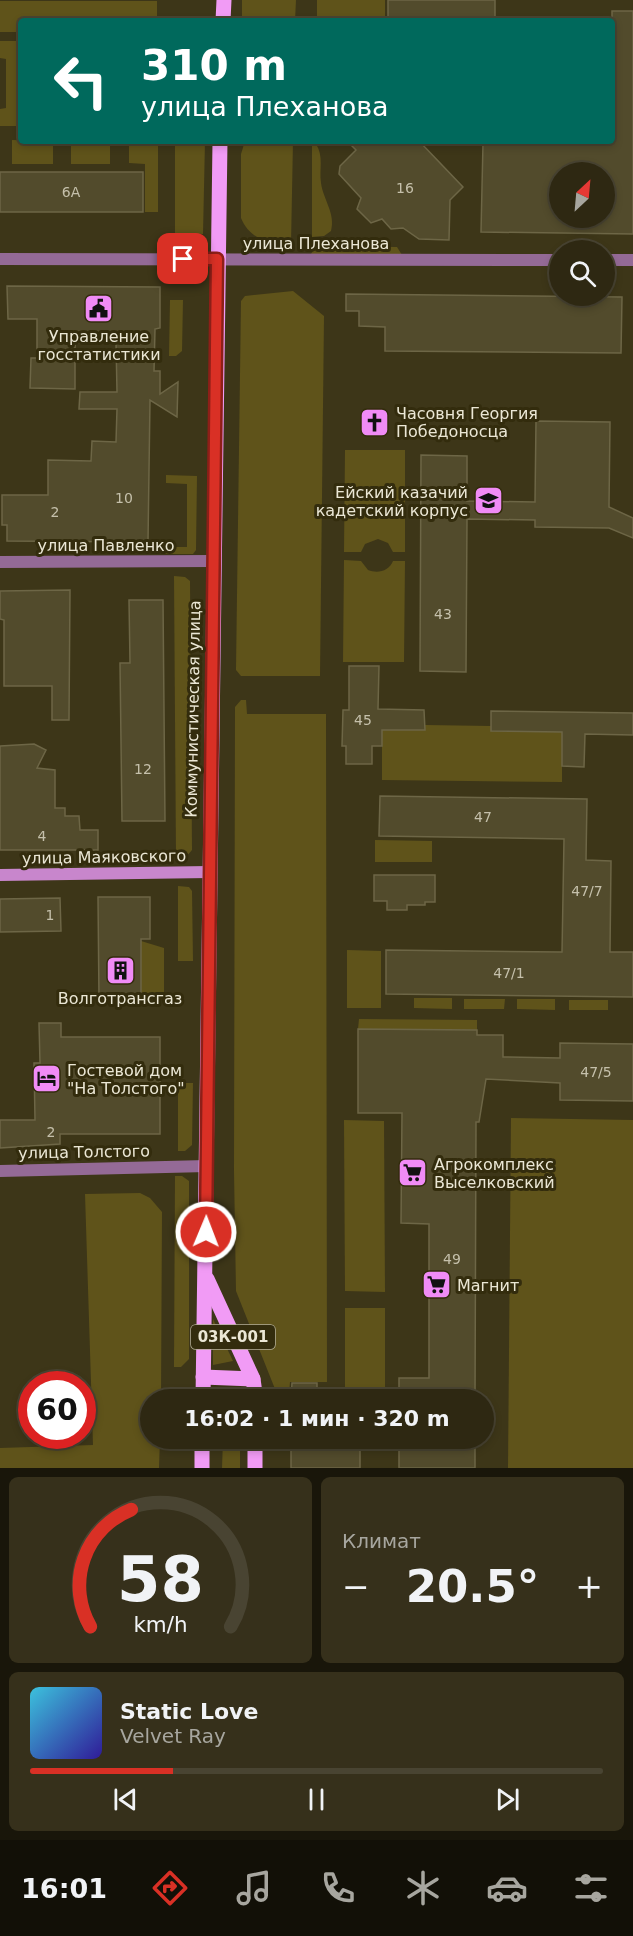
<!DOCTYPE html>
<html lang="ru">
<meta charset="utf-8">
<style>
body{margin:0;font-family:"DejaVu Sans",sans-serif;background:#36301b;color:#f1f3f6;height:100vh;display:flex;flex-direction:column;font-size:22px;white-space:nowrap}
*{box-sizing:border-box;margin:0}
p{font-size:20px;color:#a7a69f}
.icon{flex:none;width:33px;height:33px;fill:none;stroke:currentColor;stroke-width:2;stroke-linecap:round;stroke-linejoin:round}
.map{position:relative;height:1468px;overflow:hidden}
.drawer{display:flex;flex-direction:column;gap:9px;padding:9px;background:#19160a;flex:1}
.drawer>*{flex:none}
.guide{position:absolute;left:18px;top:18px;width:597px;height:126px;border-radius:6px;box-shadow:0 3px 9px #0003,0 0 0 2px #494432;background:#00695c;color:#fff;overflow:hidden}
.needle{width:39px;rotate:26deg}
.controls{position:absolute;left:549px;top:162px;display:grid;gap:12px}
.controls a{display:grid;place-items:center;width:66px;height:66px;border-radius:50%;background:#2e2812;box-shadow:0 3px 9px #0003,0 0 0 2px #494432;font-size:30px}
.speed{position:absolute;left:18px;top:1371px;display:flex;gap:12px;font-size:30px;font-weight:700;text-align:center}
.speed>*{display:grid;place-content:center;width:78px;height:78px;border-radius:50%;background:#2e2812;box-shadow:0 3px 9px #0003,0 0 0 2px #494432;line-height:1}
.speed .limit{border:9px solid #d22;background:#fff;color:#111}
.pin{position:absolute;display:grid;place-items:center;width:51px;height:51px;color:#fff;margin:-26px;border-radius:12px;box-shadow:0 3px 9px #0006}
.me{position:absolute;width:66px;margin:-33px;rotate:1deg;stroke-linejoin:round;filter:drop-shadow(0 0 4px #0008)}
.turn{display:flex;align-items:center;gap:21px;height:126px;padding:0 24px;font-size:27px}
.turn .icon{width:78px;height:78px;stroke-width:2.5}
.turn b{display:block;font-size:42px;line-height:51px}
.big{font-size:45px;font-weight:700;line-height:1.1}
.drawer .widget{flex:1;display:flex;flex-direction:column;justify-content:center;gap:9px;min-width:0;padding:0 21px;border-radius:9px;background:#36301b}
.drawer .dial{align-items:center;gap:0}
.dial svg{height:156px;overflow:visible;fill:none;stroke:#494432;stroke-width:7;stroke-linecap:round;text-anchor:middle}
.dial text{fill:#f1f3f6;stroke:none}
.song{display:flex;align-items:center;gap:18px}
.cover{width:72px;height:72px;border-radius:9px;background:linear-gradient(135deg,hsl(190 70% 55%),hsl(250 70% 35%))}
.played{height:6px;border-radius:3px;background:linear-gradient(90deg,#d93025 25%,#494432 25%)}
.keys{display:flex;justify-content:space-around;direction:ltr}
.heat{display:flex;justify-content:space-between;align-items:center;font-size:33px;direction:ltr}
.drawer .tiles{flex:1;display:grid;gap:9px;grid-template-columns:1fr 1fr}
.widget:last-child{grid-column:span 2}
.trip{position:absolute;left:140px;top:1389px;width:354px;height:60px;border-radius:30px;background:#2e2812;box-shadow:0 3px 9px #0003,0 0 0 2px #494432;font-weight:700;line-height:60px;text-align:center}
.menu{display:flex;height:96px;justify-content:space-around;align-items:center;background:#121007;color:#a7a69f}
.menu .icon{width:42px;height:42px}
.menu .current{color:#d93025}
.menu b{font-size:27px;color:#f1f3f6}
.map>svg:first-child{display:block}
.green{fill:#5f531a}
.building{fill:#524b2c;stroke:#6d6646;stroke-width:1.5;fill-rule:evenodd}
.lines{fill:none;stroke-linecap:round;stroke-linejoin:round}
.street{stroke:#946a96;stroke-width:12}
.secondary{stroke:#c886cc;stroke-width:12}
.primary{stroke:#f19bf5;stroke-width:15}
.route-casing{stroke:#8d1f18;stroke-width:15}
.route{stroke:#d93025;stroke-width:10}
.labels{text-anchor:middle;dominant-baseline:central;stroke-width:6;stroke-linejoin:round;paint-order:stroke}
.number-label{font-size:14px;fill:#c5c0ab}
.shield{fill:#332c0d;stroke:#b4af99;stroke-width:1.5}
.shield-label{font-size:15px;font-weight:bold;fill:#ebe7d5}
.street-label{font-size:16px;fill:#ebe7d5;stroke:#332c0d}
.poi-label{font-size:16px;fill:#ebe7d5;stroke:#332c0d;text-anchor:start}
</style>
<div class="map">
<svg width="633" height="1468" viewBox="0 0 633 1468">
<rect width="100%" height="100%" fill="#3d3618"/>
<g class="green">
<polygon points="242,0 296,0 295,21 242,21"/>
<rect x="317" y="0" width="68" height="21"/>
<polygon points="0,1 157,1 157,21 21,21 21,32 0,32"/>
<polygon points="0,41 21,41 21,126 0,126 0,109 6,108 6,59 0,58"/>
<polygon points="12,140 53,141 53,164 12,164"/>
<rect x="71" y="141" width="39" height="23"/>
<polygon points="129,141 158,141 158,212 145,212 145,164 129,163"/>
<polygon points="175,141 205,141 203,234 175,234"/>
<path d="M245,141h48l-2,103c-21,0 -41,-4 -50,-26v-64z"/>
<path d="M312,143l4,1c8,13 3,25 5,39 2,16 15,31 10,48l-7,5 -12,1z"/>
<polygon points="316,246 397,247 402,255 311,254"/>
<polygon points="293,291 324,316 320,676 241,676 236,670 241,301 245,296"/>
<polygon points="170,300 183,300 182,351 176,356 169,356"/>
<polygon points="345,450 405,450 405,552 393,552 388,543 378,539 365,544 361,552 344,552"/>
<polygon points="166,475 197,476 196,550 193,554 165,554 165,547 187,547 187,484 166,483"/>
<path d="M344,560l17,1 7,9c10,4 21,1 25,-9h12l-1,101h-61z"/>
<polygon points="174,576 185,577 190,581 192,850 186,857 176,857"/>
<polygon points="241,700 246,700 247,714 326,714 327,1382 290,1382 289,1394 285,1395 285,1399 279,1399 236,1291 234,1171 235,707"/>
<polygon points="542,711 562,712 562,782 382,780 382,730 424,730 425,725 491,726 491,731 542,732"/>
<polygon points="375,840 432,841 432,862 375,862"/>
<polygon points="178,886 189,887 192,891 193,961 178,961"/>
<polygon points="141,941 164,948 164,999 141,999"/>
<polygon points="347,950 381,951 381,1008 347,1008"/>
<polygon points="414,998 452,998 452,1009 414,1008"/>
<polygon points="464,999 505,999 504,1009 464,1009"/>
<polygon points="517,999 555,999 555,1010 517,1009"/>
<rect x="569" y="1000" width="39" height="10"/>
<polygon points="359,1019 477,1020 477,1030 358,1029"/>
<polygon points="178,1083 193,1083 192,1145 185,1151 178,1151"/>
<polygon points="511,1118 633,1120 633,1468 508,1468"/>
<polygon points="344,1120 384,1121 385,1292 345,1291"/>
<polygon points="175,1176 182,1176 189,1181 189,1359 181,1367 174,1367"/>
<polygon points="140,1193 150,1198 162,1212 161,1399 150,1400 150,1438 160,1439 159,1468 0,1468 0,1448 93,1445 85,1194"/>
<rect x="345" y="1308" width="40" height="91"/>
<polygon points="213,1319 233,1361 213,1365"/>
<polygon points="223,1439 240,1439 240,1468 222,1468"/>
</g>
<g class="building">
<rect x="388" y="0" width="107" height="21"/>
<path d="M612,11h21v223l-152,-2 2,-89 129,-2zM560,172h44v46h-44z"/>
<polygon points="347,141 419,141 463,187 450,200 449,240 419,239 403,228 391,229 382,219 371,223 357,209 361,198 339,174 340,166 356,150"/>
<rect x="0" y="172" width="143" height="40"/>
<polygon points="7,286 160,287 160,328 155,329 154,371 160,371 160,394 178,382 177,417 150,400 148,542 7,541 7,525 2,525 2,495 48,495 48,460 91,461 92,441 116,442 117,409 79,409 80,392 117,392 116,342 75,343 75,389 30,388 31,358 37,358 37,319 8,319"/>
<polygon points="346,294 622,297 621,353 385,351 385,327 359,326 359,311 346,311"/>
<polygon points="536,421 610,422 609,507 633,518 633,538 609,528 535,527 535,520 467,519 466,672 420,671 421,455 467,456 467,501 535,502"/>
<polygon points="70,590 69,720 52,720 52,686 4,686 4,620 0,619 0,591"/>
<polygon points="129,600 163,600 165,821 122,821 120,663 130,663"/>
<polygon points="349,666 379,666 378,709 424,710 425,730 382,730 382,746 372,746 372,764 346,764 346,746 342,746 343,710 349,710"/>
<polygon points="491,711 633,713 633,735 585,734 584,767 562,766 562,732 491,731"/>
<polygon points="34,744 46,750 37,768 55,770 55,808 65,808 65,816 79,816 80,830 98,830 98,850 0,850 0,746"/>
<polygon points="380,796 587,799 586,860 611,861 610,952 633,952 633,997 386,994 386,950 562,952 564,839 379,836"/>
<polygon points="374,875 435,875 435,902 425,902 425,905 407,905 407,910 387,910 387,901 374,901"/>
<polygon points="98,897 150,897 150,939 141,939 141,999 99,999"/>
<polygon points="60,898 61,931 0,932 0,899"/>
<polygon points="39,1023 61,1023 61,1037 160,1037 160,1134 60,1134 60,1144 0,1148 0,1120 35,1120 34,1063 40,1063"/>
<polygon points="358,1029 477,1030 477,1035 503,1035 503,1057 560,1058 560,1043 633,1044 633,1101 560,1100 560,1083 486,1079 479,1122 476,1122 475,1400 399,1400 399,1378 429,1378 429,1224 401,1223 402,1113 358,1113"/>
<polygon points="292,1383 317,1383 317,1400 291,1400"/>
<polygon points="291,1438 360,1440 360,1468 291,1468"/>
<rect x="399" y="1438" width="76" height="30"/>
</g>
<g class="lines">
<g class="street">
<polyline points="0,259 560,260"/>
<polyline points="604,260 633,260"/>
<polyline points="0,562 212,561"/>
<polyline points="0,1171 207,1166"/>
</g>
<polyline class="secondary" points="0,875 209,872"/>
<g class="primary">
<polyline points="223,21 224,0"/>
<polyline points="207,1279 253,1379 256,1400"/>
<polyline points="203,1377 253,1379"/>
<path d="M203,1400c7,-420 8,-840 17,-1259"/>
<polyline points="202,1468 202,1438"/>
<polyline points="255,1468 255,1438"/>
</g>
</g>
<g class="lines">
<defs>
<polyline id="route" points="183,259 217,259 206,1232"/>
</defs>
<use href="#route" class="route-casing"/>
<use href="#route" class="route"/>
</g>
<defs>
<symbol id="civic-square" viewBox="-11 -11 22 22"><rect x="-9" y="-9" width="18" height="18" rx="4" fill="#f08bf6" stroke="#332c0d"/><path d="M-.6-6.5H3V-4.5H.6V-3L4-1V1h2V6H-6V1h2V-1L-.6-3ZM-1.2 2.5V6h2.4V2.5Z" fill="#111"/></symbol>
<symbol id="church-square" viewBox="-11 -11 22 22"><rect x="-9" y="-9" width="18" height="18" rx="4" fill="#f08bf6" stroke="#332c0d"/><path d="M-1.2-6h2.4v3.5h3.3v2.4h-3.3V6h-2.4V-.1h-3.3v-2.4h3.3Z" fill="#111"/></symbol>
<symbol id="school-square" viewBox="-11 -11 22 22"><rect x="-9" y="-9" width="18" height="18" rx="4" fill="#f08bf6" stroke="#332c0d"/><path d="M0-5L7-2L0 1L-7-2ZM-4 1L0 2.5L4 1V4Q0 6-4 4Z" fill="#111"/></symbol>
<symbol id="building-square" viewBox="-11 -11 22 22"><rect x="-9" y="-9" width="18" height="18" rx="4" fill="#f08bf6" stroke="#332c0d"/><path d="M-4-6H4V6H1V3H-1V6H-4ZM-2.5-4.3h1.7v1.8h-1.7ZM.8-4.3h1.7v1.8H.8ZM-2.5-1h1.7V.8h-1.7ZM.8-1h1.7V.8H.8Z" fill="#111"/></symbol>
<symbol id="hotel-square" viewBox="-11 -11 22 22"><rect x="-9" y="-9" width="18" height="18" rx="4" fill="#f08bf6" stroke="#332c0d"/><path d="M-6-4.5h1.5V1H6V5H4.5V3h-9V5H-6ZM-4 0a1.8 1.8 0 1 1 3.6 0ZM.5 0V-2.5h3Q6-2.5 6 0Z" fill="#111"/></symbol>
<symbol id="supermarket-square" viewBox="-11 -11 22 22"><rect x="-9" y="-9" width="18" height="18" rx="4" fill="#f08bf6" stroke="#332c0d"/><path d="M-6-5.5h2.5l.6 2H6L4.5 2H-2.5L-4.4-4H-6ZM-1.5 3.2a1.3 1.3 0 1 0 .1 0ZM3 3.2a1.3 1.3 0 1 0 .1 0Z" fill="#111"/></symbol>
</defs>
<g fill-rule="evenodd">
<use href="#civic-square" x="82" y="292" width="33" height="33"/>
<use href="#church-square" x="358" y="406" width="33" height="33"/>
<use href="#school-square" x="472" y="484" width="33" height="33"/>
<use href="#building-square" x="104" y="954" width="33" height="33"/>
<use href="#hotel-square" x="30" y="1062" width="33" height="33"/>
<use href="#supermarket-square" x="396" y="1156" width="33" height="33"/>
<use href="#supermarket-square" x="420" y="1268" width="33" height="33"/>
</g>
<g class="labels">
<g class="number-label">
<text x="405" y="188">16</text>
<text x="71" y="192">6А</text>
<text x="124" y="498">10</text>
<text x="55" y="512">2</text>
<text x="443" y="614">43</text>
<text x="363" y="720">45</text>
<text x="143" y="769">12</text>
<text x="483" y="817">47</text>
<text x="42" y="836">4</text>
<text x="587" y="891">47/7</text>
<text x="50" y="915">1</text>
<text x="509" y="973">47/1</text>
<text x="596" y="1072">47/5</text>
<text x="51" y="1132">2</text>
<text x="452" y="1259">49</text>
</g>
<rect class="shield" x="191" y="1325" width="84" height="24" rx="4.5"/>
<g class="shield-label">
<text x="233" y="1337">03К-001</text>
</g>
<g class="street-label">
<text x="316" y="243">улица Плеханова</text>
<text x="106" y="545">улица Павленко</text>
<text transform="translate(193 709) rotate(-89)">Коммунистическая улица</text>
<text transform="translate(104 857) rotate(-1)">улица Маяковского</text>
<text transform="translate(84 1152) rotate(-1)">улица Толстого</text>
</g>
<g class="poi-label">
<text x="99" y="336" text-anchor="middle">Управление<tspan x="99" dy="18">госстатистики</tspan></text>
<text x="396" y="413">Часовня Георгия<tspan x="396" dy="18">Победоносца</tspan></text>
<text x="468" y="492" text-anchor="end">Ейский казачий<tspan x="468" dy="18">кадетский корпус</tspan></text>
<text x="120" y="998" text-anchor="middle">Волготрансгаз</text>
<text x="67" y="1070">Гостевой дом<tspan x="67" dy="18">"На Толстого"</tspan></text>
<text x="434" y="1164">Агрокомплекс<tspan x="434" dy="18">Выселковский</tspan></text>
<text x="457" y="1285">Магнит</text>
</g>
</g>
</svg>
<div class="controls">
<a><svg class="needle" viewBox="-14 -14 28 28"><path d="M0-13l5 13h-10z" fill="#e53935"/><path d="M0 13l5-13h-10z" fill="#a7a69f"/></svg></a>
<a><svg class="icon" aria-label="search" viewBox="0 0 24 24"><circle cx="10" cy="10" r="6"/><path d="M15 15l6 6"/></svg></a>
</div>
<div class="speed"><div class="limit">60</div></div>
<div class="pin" style="left:183px;top:259px;background:#d93025"><svg class="icon" aria-label="arrive" viewBox="0 0 24 24"><path d="M6 21V4h12l-3 4 3 4H6"/></svg></div>
<svg class="me" style="left:206px;top:1232px" viewBox="-20 -20 40 40"><circle r="17" fill="#d93025" stroke="#fff" stroke-width="3"/><path d="M0-11L8 9 0 5-8 9z" fill="#fff"/></svg>
<div class="trip">16:02 · 1 мин · 320 m</div>
<div class="guide">
<div class="turn"><svg class="icon" aria-label="left" viewBox="0 0 24 24"><path d="M17 20v-9H6M10 6l-5 5 5 5"/></svg><div><b>310 m</b>улица Плеханова</div></div>
</div>
</div>
<section class="drawer">
<div class="tiles">
<div class="widget dial"><svg viewBox="0 0 100 80">
<path d="M14 69A42 42 0 1 1 86 69"/>
<path d="M14 69A42 42 0 0 1 35 9" stroke="#d93025"/>
<text x="50" y="56" font-size="32" font-weight="700">58</text>
<text x="50" y="72" font-size="11">km/h</text>
</svg></div>
<div class="widget"><p>Климат</p>
<div class="heat"><a>−</a><b class="big">20.5°</b><a>+</a></div>
</div>
<div class="widget">
<div class="song"><i class="cover"></i><div><b>Static Love</b><p>Velvet Ray</p></div></div>
<div class="played"></div>
<div class="keys"><svg class="icon" aria-label="previous" viewBox="0 0 24 24"><path d="M18 5L8 12l10 7zM5 5v14"/></svg><svg class="icon" aria-label="pause" viewBox="0 0 24 24"><path d="M8 5v14M16 5v14"/></svg><svg class="icon" aria-label="next" viewBox="0 0 24 24"><path d="M6 5l10 7-10 7zM19 5v14"/></svg></div>
</div>
</div>
</section>
<nav class="menu">
<b>16:01</b>
<svg class="icon current" aria-label="directions" viewBox="0 0 24 24"><path d="M12 3l9 9-9 9-9-9zM9 14v-3h6M13 9l2 2-2 2"/></svg>
<svg class="icon" aria-label="music" viewBox="0 0 24 24"><path d="M9 18V5l10-2v13"/><circle cx="6" cy="18" r="3"/><circle cx="16" cy="16" r="3"/></svg>
<svg class="icon" aria-label="phone" viewBox="0 0 24 24"><path d="M5 4h4l2 5-3 2q2 4 5 5l2-3 5 2v4C11 20 4 13 5 4z"/></svg>
<svg class="icon" aria-label="climate" viewBox="0 0 24 24"><path d="M12 3v18M4 7l16 10M4 17L20 7"/></svg>
<svg class="icon" aria-label="car" viewBox="0 0 24 24"><path d="M5 17H2v-5l4-1 3-4h7l3 4 3 1v5h-3M9 17h6M6 11h13"/><circle cx="7" cy="17" r="2"/><circle cx="17" cy="17" r="2"/></svg>
<svg class="icon" aria-label="filters" viewBox="0 0 24 24"><path d="M4 7h16M4 17h16"/><circle cx="9" cy="7" r="2"/><circle cx="15" cy="17" r="2"/></svg>
</nav>
